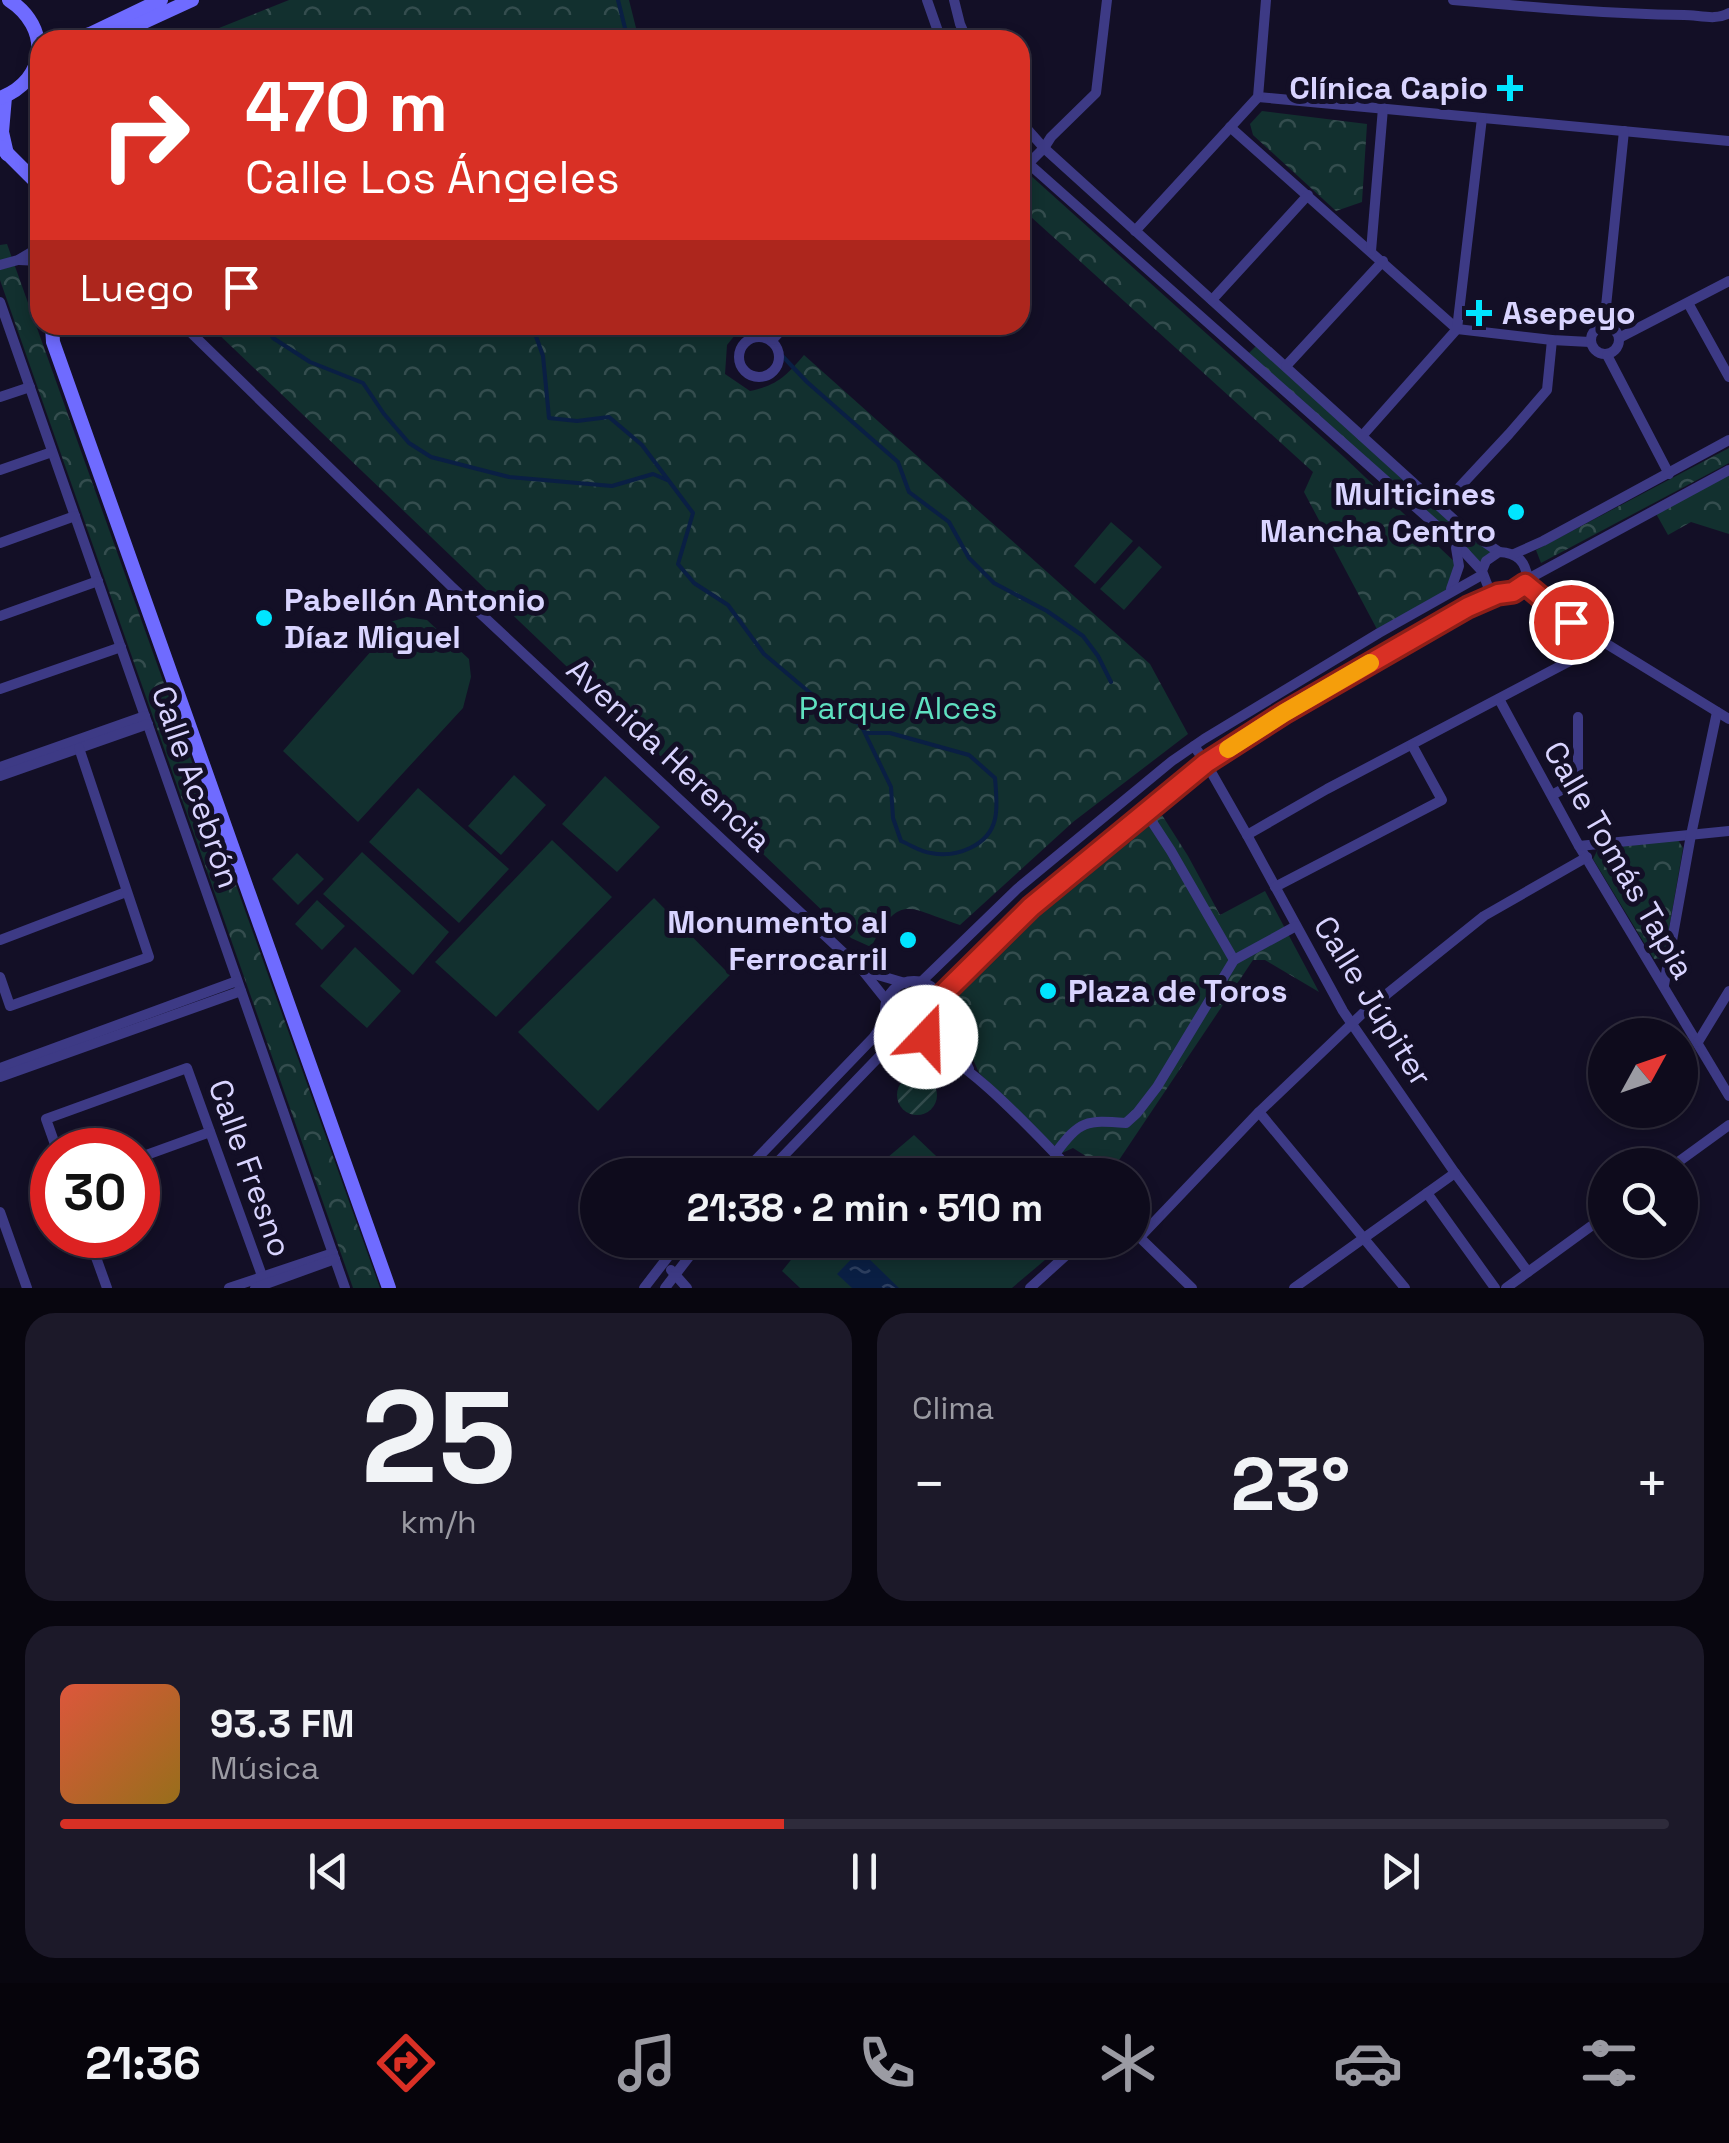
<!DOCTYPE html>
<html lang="es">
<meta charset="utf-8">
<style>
body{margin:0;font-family:"Space Grotesk",sans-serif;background:#1c1929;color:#f1f3f6;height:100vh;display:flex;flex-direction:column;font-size:38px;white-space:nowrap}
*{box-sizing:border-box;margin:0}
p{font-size:32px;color:#9b9ba3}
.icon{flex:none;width:55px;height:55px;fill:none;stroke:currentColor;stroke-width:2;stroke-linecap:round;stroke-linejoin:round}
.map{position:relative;height:1288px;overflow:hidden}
.drawer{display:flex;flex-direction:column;gap:25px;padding:25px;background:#08060f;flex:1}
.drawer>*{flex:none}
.guide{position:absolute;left:30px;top:30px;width:1000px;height:305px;border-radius:30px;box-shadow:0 5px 15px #0003,0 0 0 2px #2e2b3b;background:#d93025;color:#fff;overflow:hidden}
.needle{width:65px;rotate:50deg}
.fabs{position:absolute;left:1588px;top:1018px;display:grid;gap:20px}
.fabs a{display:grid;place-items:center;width:110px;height:110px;border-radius:50%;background:#0e0b1c;box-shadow:0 5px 15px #0003,0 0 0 2px #2e2b3b;font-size:50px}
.speed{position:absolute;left:30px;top:1128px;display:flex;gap:20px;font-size:50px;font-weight:700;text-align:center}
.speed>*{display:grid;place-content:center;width:130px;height:130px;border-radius:50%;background:#0e0b1c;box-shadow:0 5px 15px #0003,0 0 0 2px #2e2b3b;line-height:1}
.speed .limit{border:15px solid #d22;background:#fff;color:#111}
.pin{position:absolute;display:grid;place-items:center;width:85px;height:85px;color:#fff;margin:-42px;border:5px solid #fff;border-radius:50%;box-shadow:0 2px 10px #0007}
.me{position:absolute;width:110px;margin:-55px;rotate:21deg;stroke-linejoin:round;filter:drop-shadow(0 0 8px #0008)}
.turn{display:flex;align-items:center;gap:35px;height:210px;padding:0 50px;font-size:45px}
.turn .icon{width:130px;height:130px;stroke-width:2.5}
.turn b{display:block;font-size:70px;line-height:85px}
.then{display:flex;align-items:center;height:95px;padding:0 50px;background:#0003;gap:20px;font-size:38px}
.big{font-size:75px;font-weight:700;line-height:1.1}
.drawer .card{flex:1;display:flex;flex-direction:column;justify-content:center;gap:15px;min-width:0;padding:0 35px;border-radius:30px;background:#1c1929}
.drawer .dial{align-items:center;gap:0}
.dial b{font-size:130px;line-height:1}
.song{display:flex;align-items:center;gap:30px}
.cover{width:120px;height:120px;border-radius:15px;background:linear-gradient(135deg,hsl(10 70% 55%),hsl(40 70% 35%))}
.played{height:10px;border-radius:5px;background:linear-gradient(90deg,#d93025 45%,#2e2b3b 45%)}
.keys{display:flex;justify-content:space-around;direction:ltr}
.heat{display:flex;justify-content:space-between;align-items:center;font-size:55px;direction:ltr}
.drawer .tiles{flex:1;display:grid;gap:25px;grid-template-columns:1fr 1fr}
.card:last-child{grid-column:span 2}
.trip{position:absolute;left:580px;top:1158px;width:570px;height:100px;border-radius:50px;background:#0e0b1c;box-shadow:0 5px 15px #0003,0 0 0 2px #2e2b3b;font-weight:700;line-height:100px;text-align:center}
.menu{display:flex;height:160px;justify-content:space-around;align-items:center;background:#06040b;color:#9b9ba3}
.menu .icon{width:70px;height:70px}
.menu .active{color:#d93025}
.menu b{font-size:45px;color:#f1f3f6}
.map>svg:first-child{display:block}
.grass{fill:#12302f}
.park{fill:url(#park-crowns)}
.garden{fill:url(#garden-furrows)}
.water{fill:url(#water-ripples)}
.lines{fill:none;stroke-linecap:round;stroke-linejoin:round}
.stream{stroke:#0a1f44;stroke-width:4}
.street{stroke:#3d3a85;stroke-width:10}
.secondary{stroke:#6f6bff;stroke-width:14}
.route-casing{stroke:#8d1f18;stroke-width:25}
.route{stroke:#d93025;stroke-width:18}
.slow{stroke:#f59e0b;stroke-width:18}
.poi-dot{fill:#00e5ff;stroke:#130f26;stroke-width:4}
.labels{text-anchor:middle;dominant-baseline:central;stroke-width:10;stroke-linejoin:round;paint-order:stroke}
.poi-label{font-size:32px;font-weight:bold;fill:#d9d4ff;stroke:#130f26;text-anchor:end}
.park-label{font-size:32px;fill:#5fe0c0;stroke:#130f26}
.street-label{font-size:32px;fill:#d9d4ff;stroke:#130f26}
</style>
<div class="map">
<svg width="1729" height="1288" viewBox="0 0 1729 1288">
<defs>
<pattern id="park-crowns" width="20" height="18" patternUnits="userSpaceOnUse" patternTransform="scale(2.5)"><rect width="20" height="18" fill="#12302f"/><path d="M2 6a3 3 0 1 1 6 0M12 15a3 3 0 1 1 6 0" fill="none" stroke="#344d4e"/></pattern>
<pattern id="garden-furrows" width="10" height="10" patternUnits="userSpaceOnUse" patternTransform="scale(2.5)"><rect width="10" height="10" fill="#12302f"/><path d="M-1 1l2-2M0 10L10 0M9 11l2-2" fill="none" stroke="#344d4e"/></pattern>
<pattern id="water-ripples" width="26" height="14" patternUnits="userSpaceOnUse" patternTransform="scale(2.5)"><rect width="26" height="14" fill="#0a1f44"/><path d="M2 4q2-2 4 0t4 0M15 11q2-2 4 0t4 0" fill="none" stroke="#2d3f60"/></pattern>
</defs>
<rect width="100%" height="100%" fill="#130f26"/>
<g class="grass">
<polygon points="1111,522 1133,541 1095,584 1074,566"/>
<polygon points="1139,546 1162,567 1124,610 1100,589"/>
<polygon points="407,617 427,620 469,659 471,677 463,708 358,822 283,751 373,649 365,640 383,624"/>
<polygon points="514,775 546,805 501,855 468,826"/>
<polygon points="605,776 660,827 617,872 562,824"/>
<polygon points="418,788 509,869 459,923 369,842"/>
<polygon points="552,840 612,897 496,1017 435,962"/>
<polygon points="362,852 449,932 413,975 323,894"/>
<polygon points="297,853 324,879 298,905 272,879"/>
<polygon points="654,898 730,975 598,1111 518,1032"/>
<polygon points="317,900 345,926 322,950 295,924"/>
<polygon points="355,947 401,991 367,1028 320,986"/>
<polygon points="914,1135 956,1175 867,1175"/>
<polygon points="807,1240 1024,1240 1045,1260 1012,1288 800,1288 782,1271"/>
</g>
<g class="park">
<polygon points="289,0 629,0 639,40 189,40"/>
<polygon points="1262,111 1367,124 1362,202 1336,211 1253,135 1250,124"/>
<polygon points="1020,166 1345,458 1459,566 1450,591 1379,633 1304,492 1313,472 1020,207"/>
<polygon points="7,244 380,1288 353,1288 0,280 0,245"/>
<path d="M209,325h534l-16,20 -2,29 25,17c28,-6 36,-15 54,-36l346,309 38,70 -115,88 -113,103c-52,-17 -60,-33 -89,22l-20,-9z"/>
<polygon points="1259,343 1461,526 1499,552 1482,566 1245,357"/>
<polygon points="1729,448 1729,463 1541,563 1536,550"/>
<polygon points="1729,470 1729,534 1691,522 1668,535 1654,510"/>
<polygon points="1162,815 1188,856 1220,915 1265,891 1319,992 1265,960 1253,960 1111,1172 1073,1148 1062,1153 979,1073 952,1011 958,990 1067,891"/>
<polygon points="1678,840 1683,848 1664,958 1654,959 1593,859 1598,849"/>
</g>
<circle class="garden" cx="917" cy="1095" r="20"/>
<polygon class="water" points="860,1250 899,1288 852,1288 837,1274"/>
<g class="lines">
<g class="stream">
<polyline points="618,0 628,40"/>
<polyline points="265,325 273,338 310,362 363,383 384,414 409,443 431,457 509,477 612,486 653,474 667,480"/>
<path d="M532,325l11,31 6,62 28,3 32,-4 33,28 51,68 -15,51 16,19 34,22 36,49 51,43 46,28 30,62 2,31 8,23c10,4 20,11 30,12 25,5 58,-7 64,-34 3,-13 1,-28 0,-41l-26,-23 -79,-22h-25"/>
<polyline points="753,325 807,382 898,462 909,492 949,522 969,558 994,583 1047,611 1083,636 1098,656 1111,682"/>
</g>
<g class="street">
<polyline points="927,0 941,40"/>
<polyline points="954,0 960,24 967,40"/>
<path d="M1453,0c77,7 154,14 231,15 15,0 32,6 45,-2"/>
<polyline points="1258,97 1729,141"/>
<polyline points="1020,121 1044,148 1461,526 1499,552"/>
<polyline points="1230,127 1457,329 1552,340 1590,342"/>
<polyline points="1020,156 1455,542 1482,571"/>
<polyline points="1028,164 1044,148 1051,137 1096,93 1107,0"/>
<polyline points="1135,231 1258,97 1266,0"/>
<polyline points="1371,251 1383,108"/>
<polyline points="19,260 40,261"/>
<polyline points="0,265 18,260 40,247"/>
<polyline points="1212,300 1308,195"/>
<polyline points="0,302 345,1288"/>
<polyline points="1688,303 1729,377"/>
<polyline points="183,325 452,587 863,971 887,1001"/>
<circle cx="1605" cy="340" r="14"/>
<polyline points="1604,326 1624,131"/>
<circle cx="759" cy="357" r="20"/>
<polyline points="1619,338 1729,281"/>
<polyline points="772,340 786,325"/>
<polyline points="1607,355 1669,474"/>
<polyline points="1286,366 1383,261"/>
<polyline points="0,397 30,387"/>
<polyline points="1362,436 1457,329 1482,118"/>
<polyline points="0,470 52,452"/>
<polyline points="1441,507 1509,434 1547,390 1552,340"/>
<polyline points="0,543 75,516"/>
<path d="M1499,552c19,1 26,9 29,27l-10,11 -20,4 -9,-5 -7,-18 4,-10z"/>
<polyline points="1514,554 1543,541 1729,440"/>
<polyline points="1528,579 1729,470"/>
<polyline points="1525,584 1571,622 1729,719"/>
<polyline points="1451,589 1459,566 1456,548"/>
<polyline points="0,616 98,581"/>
<polyline points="0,689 121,647"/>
<polyline points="1499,699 1579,846 1729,1096"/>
<polyline points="1194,746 1206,763 1247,835 1343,1011 1455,1173 1528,1272"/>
<polyline points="0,767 145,716"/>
<polyline points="0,776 148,724"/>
<polyline points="1552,795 1578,781 1578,717"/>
<polyline points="1145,811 1171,851 1234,960"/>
<polyline points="1247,835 1327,789 1604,643"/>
<polyline points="1579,846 1729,831"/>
<polyline points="1275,887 1442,800 1412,745"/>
<polyline points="0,940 126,892"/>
<polyline points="864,971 905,983"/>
<polyline points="0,977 10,1006 149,957 79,748"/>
<circle cx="914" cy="1010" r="29"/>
<polyline points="921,982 1017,889 1172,761 1204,739 1379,633 1482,575"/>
<polyline points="1664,985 1691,835 1717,712"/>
<polyline points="940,997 1031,907 1206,763 1332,684 1468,607 1498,594"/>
<polyline points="943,1016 969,1069"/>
<path d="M917,1039c57,25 115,92 159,136"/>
<polyline points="1698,1042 1729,991"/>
<polyline points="0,1068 237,981"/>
<polyline points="0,1077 241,991"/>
<polyline points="1259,1112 1405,1288"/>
<polyline points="57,1150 46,1119 187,1068 265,1284"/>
<path d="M1055,1154c25,-34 31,-34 71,-31l11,-10 20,-26 77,-127 62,-34"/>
<polyline points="138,1158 210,1132"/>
<polyline points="1674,1165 1729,1125"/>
<polyline points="741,1175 873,1038 887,1018"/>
<polyline points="765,1175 900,1035"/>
<polyline points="1427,1193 1495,1288"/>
<polyline points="0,1212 27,1288"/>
<polyline points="1132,1230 1192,1288"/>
<polyline points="88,1235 107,1288"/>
<polyline points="1140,1237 1259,1112 1362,1014 1484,916 1587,857"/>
<polyline points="671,1270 687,1288"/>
<polyline points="229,1288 333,1253"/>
<polyline points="255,1288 335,1259"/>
<polyline points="644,1288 681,1240"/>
<polyline points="665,1288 702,1240"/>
<polyline points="1030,1288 1083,1240"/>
<polyline points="1294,1288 1455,1173"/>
<polyline points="1506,1288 1605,1216"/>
</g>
<g class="secondary">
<polyline points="70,40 90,34 161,0"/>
<polyline points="105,40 192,0"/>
<polyline points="5,97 2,132 7,154"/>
<path d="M0,98c48,-18 51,-71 9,-98"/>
<polyline points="1,147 40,186"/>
<polyline points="52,325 53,342 389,1288"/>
</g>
</g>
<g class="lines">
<defs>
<path id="route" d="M926,1037c15,-10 20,-23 14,-40l91,-90 175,-144 78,-50 184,-106 30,-13 15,-2 12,-8 46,38"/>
</defs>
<use href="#route" class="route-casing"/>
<use href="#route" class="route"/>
<polyline class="slow" points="1228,749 1284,713 1370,663"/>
</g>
<g class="poi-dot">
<path d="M1505 73h10v10h10v10h-10v10h-10v-10h-10v-10h10z"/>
<path d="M1474 298h10v10h10v10h-10v10h-10v-10h-10v-10h10z"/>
<circle cx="1516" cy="512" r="10"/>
<circle cx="264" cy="618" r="10"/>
<circle cx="908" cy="940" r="10"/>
<circle cx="1048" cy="991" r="10"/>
</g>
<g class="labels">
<g class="poi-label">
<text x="1488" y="88">Clínica Capio</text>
<text x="1502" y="313" text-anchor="start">Asepeyo</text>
<text x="1496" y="494">Multicines<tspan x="1496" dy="37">Mancha Centro</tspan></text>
<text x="284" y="600" text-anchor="start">Pabellón Antonio<tspan x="284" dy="37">Díaz Miguel</tspan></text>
<text x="888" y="922">Monumento al<tspan x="888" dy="37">Ferrocarril</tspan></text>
<text x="1068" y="991" text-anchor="start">Plaza de Toros</text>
</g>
<g class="park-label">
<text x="898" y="708">Parque Alces</text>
</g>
<g class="street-label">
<text transform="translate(669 755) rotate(43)">Avenida Herencia</text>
<text transform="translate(196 787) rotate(71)">Calle Acebrón</text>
<text transform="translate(1619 860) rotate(60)">Calle Tomás Tapia</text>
<text transform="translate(1373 1001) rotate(58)">Calle Júpiter</text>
<text transform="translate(250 1168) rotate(70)">Calle Fresno</text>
</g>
</g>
</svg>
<div class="fabs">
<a><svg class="needle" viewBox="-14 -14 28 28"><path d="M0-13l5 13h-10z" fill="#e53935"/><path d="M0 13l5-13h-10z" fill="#9b9ba3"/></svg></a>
<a><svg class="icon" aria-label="search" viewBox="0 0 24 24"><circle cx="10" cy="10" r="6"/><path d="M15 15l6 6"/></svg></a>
</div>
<div class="speed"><div class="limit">30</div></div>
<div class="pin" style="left:1571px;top:622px;background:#d93025"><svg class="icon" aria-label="arrive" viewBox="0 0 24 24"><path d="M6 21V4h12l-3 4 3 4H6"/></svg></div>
<svg class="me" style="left:926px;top:1037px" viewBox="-20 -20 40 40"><circle r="19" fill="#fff"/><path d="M0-13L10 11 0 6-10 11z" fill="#d93025"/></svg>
<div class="trip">21:38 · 2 min · 510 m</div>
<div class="guide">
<div class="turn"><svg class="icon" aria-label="right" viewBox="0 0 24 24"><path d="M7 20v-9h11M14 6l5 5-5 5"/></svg><div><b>470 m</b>Calle Los Ángeles</div></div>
<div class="then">Luego<svg class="icon" aria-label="arrive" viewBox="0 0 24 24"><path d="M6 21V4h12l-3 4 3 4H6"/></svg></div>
</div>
</div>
<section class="drawer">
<div class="tiles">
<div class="card dial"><b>25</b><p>km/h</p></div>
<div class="card"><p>Clima</p>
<div class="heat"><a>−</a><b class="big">23°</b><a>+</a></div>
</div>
<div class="card">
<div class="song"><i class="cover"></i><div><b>93.3 FM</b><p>Música</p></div></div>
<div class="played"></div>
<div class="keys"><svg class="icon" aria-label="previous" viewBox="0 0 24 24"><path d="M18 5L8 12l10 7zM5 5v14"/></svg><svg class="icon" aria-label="pause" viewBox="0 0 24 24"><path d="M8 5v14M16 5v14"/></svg><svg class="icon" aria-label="next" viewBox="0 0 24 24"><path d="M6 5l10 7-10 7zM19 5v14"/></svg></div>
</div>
</div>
</section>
<nav class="menu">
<b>21:36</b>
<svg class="icon active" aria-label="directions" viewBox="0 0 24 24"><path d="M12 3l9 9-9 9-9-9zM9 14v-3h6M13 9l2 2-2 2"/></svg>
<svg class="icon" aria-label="music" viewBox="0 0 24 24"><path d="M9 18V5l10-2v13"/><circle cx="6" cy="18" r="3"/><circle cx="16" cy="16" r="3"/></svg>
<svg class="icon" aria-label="phone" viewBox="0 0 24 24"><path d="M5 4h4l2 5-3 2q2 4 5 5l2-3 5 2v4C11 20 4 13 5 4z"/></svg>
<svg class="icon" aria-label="climate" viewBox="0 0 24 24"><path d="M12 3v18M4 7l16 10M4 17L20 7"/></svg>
<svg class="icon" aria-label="car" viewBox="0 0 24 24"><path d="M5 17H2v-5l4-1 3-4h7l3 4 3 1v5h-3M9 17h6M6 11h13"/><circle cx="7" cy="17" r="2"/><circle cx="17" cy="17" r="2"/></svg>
<svg class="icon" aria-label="filters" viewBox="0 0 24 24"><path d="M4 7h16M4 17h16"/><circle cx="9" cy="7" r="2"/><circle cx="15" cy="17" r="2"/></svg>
</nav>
